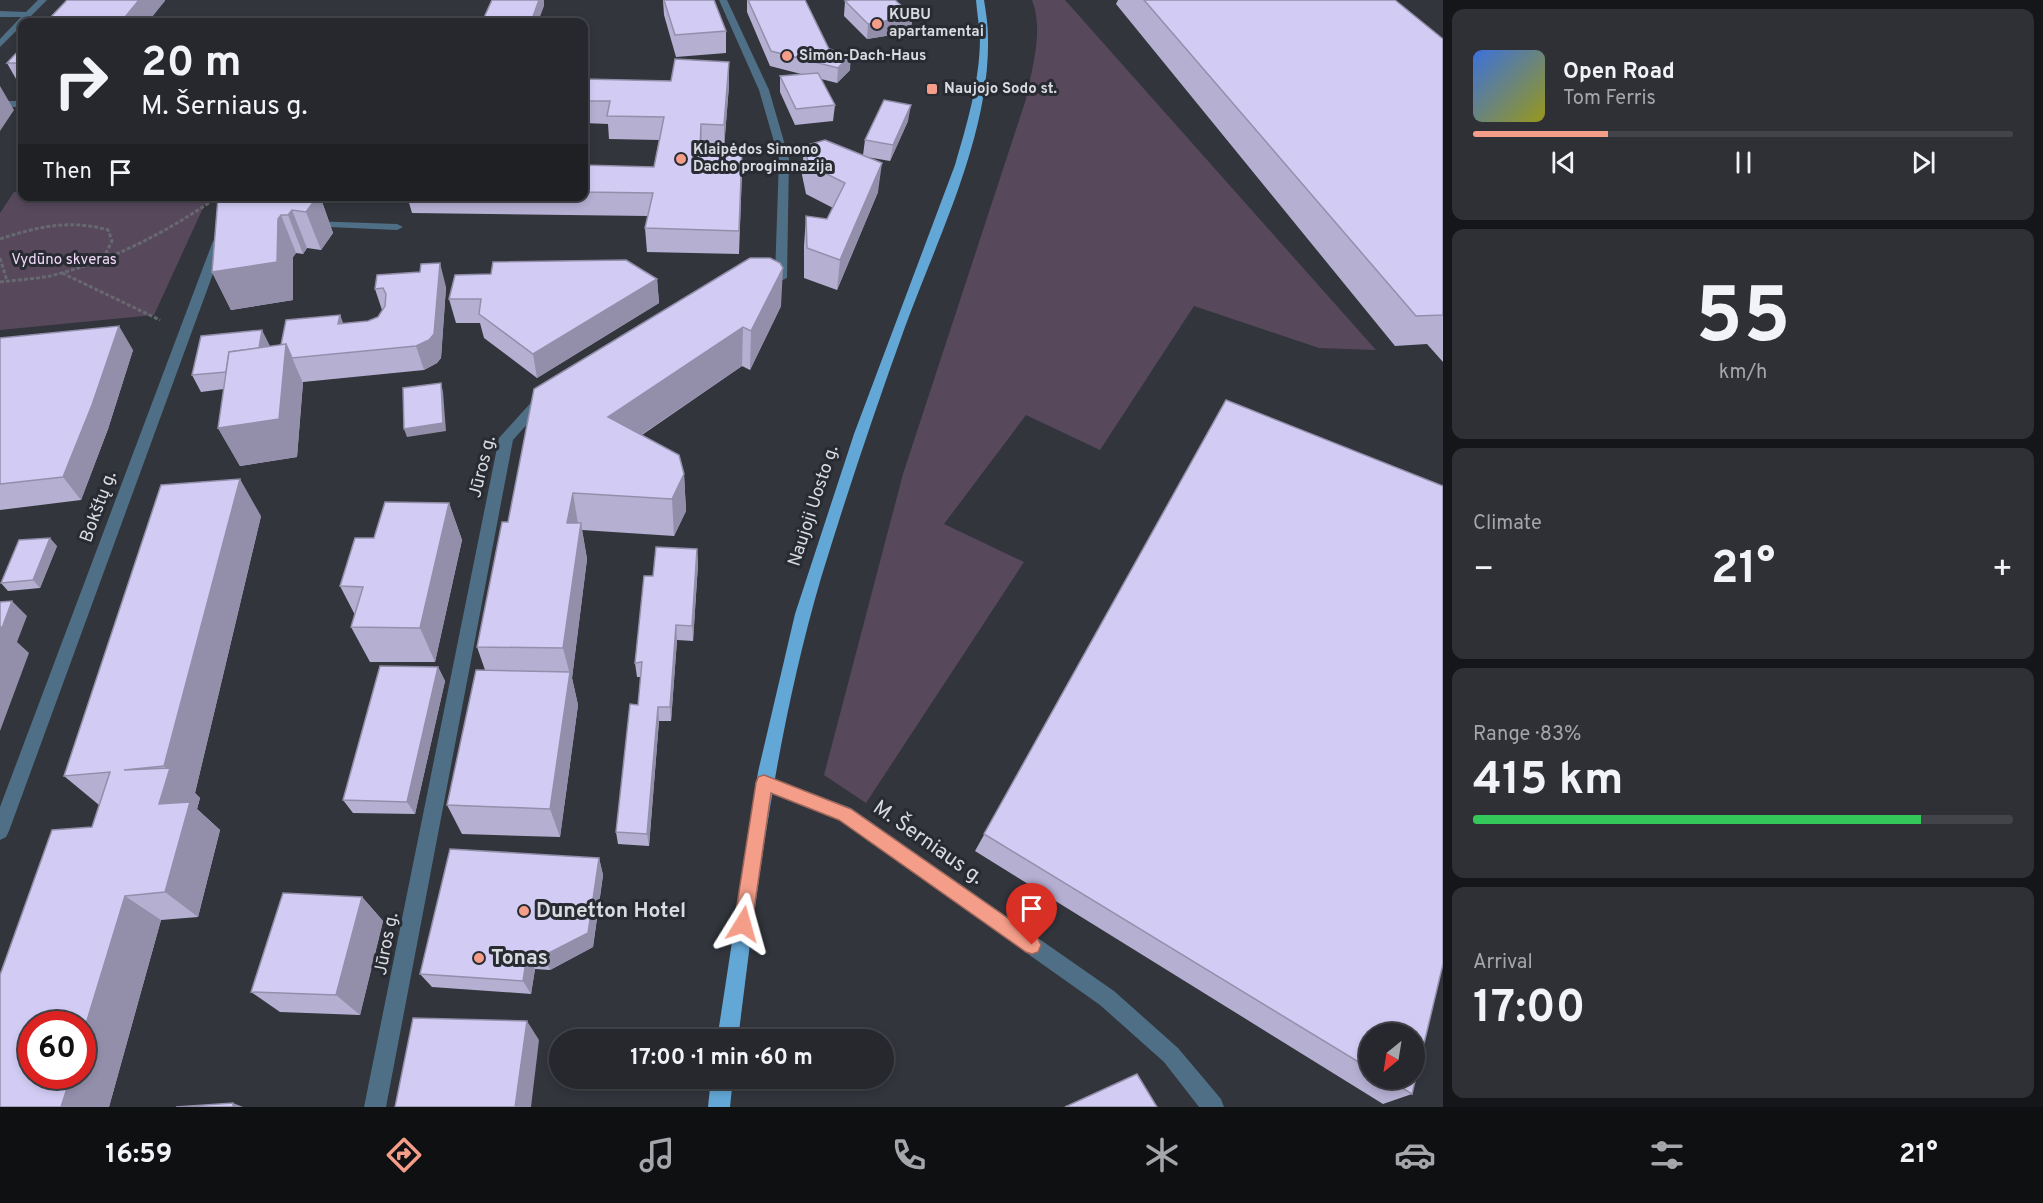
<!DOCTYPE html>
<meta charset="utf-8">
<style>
body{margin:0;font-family:Overpass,sans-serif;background:#2e3035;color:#f1f3f6;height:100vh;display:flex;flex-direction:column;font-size:22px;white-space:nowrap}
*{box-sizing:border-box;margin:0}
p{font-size:20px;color:#a4a6aa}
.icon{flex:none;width:33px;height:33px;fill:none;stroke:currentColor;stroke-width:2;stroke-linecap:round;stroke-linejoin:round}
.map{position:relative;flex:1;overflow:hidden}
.drawer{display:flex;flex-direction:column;gap:9px;padding:9px;background:#151619;width:600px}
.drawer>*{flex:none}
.banner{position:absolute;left:18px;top:18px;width:570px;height:183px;border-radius:12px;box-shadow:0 3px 9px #0003,0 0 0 2px #424449;background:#26282d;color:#f1f3f6;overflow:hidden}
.needle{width:39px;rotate:210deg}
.fabs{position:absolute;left:1359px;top:1023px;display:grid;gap:12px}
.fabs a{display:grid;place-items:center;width:66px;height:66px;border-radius:50%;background:#26282d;box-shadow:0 3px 9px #0003,0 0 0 2px #424449;font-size:30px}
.speed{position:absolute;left:18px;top:1011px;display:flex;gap:12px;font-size:30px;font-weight:700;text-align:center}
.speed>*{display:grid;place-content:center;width:78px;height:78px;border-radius:50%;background:#26282d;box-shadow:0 3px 9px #0003,0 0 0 2px #424449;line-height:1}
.speed .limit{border:9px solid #d22;background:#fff;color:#111}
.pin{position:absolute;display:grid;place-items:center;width:51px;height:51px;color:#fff;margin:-62px -26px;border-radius:50% 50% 50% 0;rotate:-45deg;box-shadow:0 0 6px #0007}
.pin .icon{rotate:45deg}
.me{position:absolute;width:66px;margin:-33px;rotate:8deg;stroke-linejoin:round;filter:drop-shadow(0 0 4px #0008)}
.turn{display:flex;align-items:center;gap:21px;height:126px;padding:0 24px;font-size:27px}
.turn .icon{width:78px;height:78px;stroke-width:2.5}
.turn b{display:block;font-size:42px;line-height:51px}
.then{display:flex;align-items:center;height:57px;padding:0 24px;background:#0003;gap:12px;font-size:22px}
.big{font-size:45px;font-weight:700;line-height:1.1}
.drawer .tile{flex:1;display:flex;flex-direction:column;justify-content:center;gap:9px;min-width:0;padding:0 21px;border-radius:12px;background:#2e3035}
.drawer .dial{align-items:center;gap:0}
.dial b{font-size:78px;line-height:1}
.song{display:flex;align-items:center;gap:18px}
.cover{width:72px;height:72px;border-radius:9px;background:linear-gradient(135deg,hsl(220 70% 55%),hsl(60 70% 35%))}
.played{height:6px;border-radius:3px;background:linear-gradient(90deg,#f49e8a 25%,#424449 25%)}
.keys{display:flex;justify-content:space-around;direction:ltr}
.heat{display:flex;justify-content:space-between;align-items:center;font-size:33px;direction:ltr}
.charge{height:9px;border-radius:4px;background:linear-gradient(90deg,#34c759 83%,#424449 0)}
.trip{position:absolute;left:549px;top:1029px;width:345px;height:60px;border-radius:30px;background:#26282d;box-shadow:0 3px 9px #0003,0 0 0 2px #424449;font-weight:700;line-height:60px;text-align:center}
.tabs{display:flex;height:96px;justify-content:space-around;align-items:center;background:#0f1012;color:#a4a6aa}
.tabs .icon{width:42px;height:42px}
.tabs .active{color:#f49e8a}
.tabs b{font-size:27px;color:#f1f3f6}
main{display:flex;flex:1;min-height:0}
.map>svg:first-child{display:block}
.green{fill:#57485c}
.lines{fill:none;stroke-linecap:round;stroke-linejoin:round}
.path{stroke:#676970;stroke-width:3;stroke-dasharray:4 2;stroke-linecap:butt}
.minor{fill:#4f6f86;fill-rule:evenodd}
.primary{fill:#63a7d6;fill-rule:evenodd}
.wall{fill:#b5afd2;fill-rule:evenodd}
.shaded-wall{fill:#938fab}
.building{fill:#d2ccf4;stroke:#938fab;stroke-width:1.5}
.route{fill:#f49e8a;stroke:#9f675a;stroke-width:1.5}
.poi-dot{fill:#f49e8a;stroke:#282b32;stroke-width:2}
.labels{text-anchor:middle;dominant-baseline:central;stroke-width:6;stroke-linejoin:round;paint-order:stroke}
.far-poi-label{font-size:15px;font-weight:bold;fill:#d9dbe0;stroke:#282b32;text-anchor:start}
.far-park-label{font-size:15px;fill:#f0d8f9;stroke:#282b32}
.street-label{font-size:18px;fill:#d9dbe0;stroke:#282b32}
.near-street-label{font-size:21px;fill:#d9dbe0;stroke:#282b32}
.near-poi-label{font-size:21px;font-weight:bold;fill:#d9dbe0;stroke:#282b32;text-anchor:start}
</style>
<main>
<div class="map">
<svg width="1443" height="1107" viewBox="0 0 1443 1107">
<rect width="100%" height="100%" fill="#32353c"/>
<g class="green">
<path d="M1032,0h33l311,350 -57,-2 -125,-42 -94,144 -74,-35 -82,109 80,38 -158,241 -42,-28 79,-301 123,-375c6,-31 18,-69 6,-99z"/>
<polygon points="22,191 22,196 208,197 154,315 0,330 0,213 14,192"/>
</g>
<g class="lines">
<g class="path">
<path d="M0,239c36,-12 70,-20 108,-9l4,11 -9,18"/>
<polyline points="0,258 7,281"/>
<polyline points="62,273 160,320"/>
<path d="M0,282c16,-2 34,-3 50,-6 62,-15 117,-44 169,-80"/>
</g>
<g class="minor">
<polygon points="38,0 47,0 0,47 0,39 21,17 0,17 0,11 26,12"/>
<polygon points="719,0 727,0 769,90 789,159 787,278 776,283 770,279 775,276 779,159 759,90"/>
<rect x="0" y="101" width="22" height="6"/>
<polygon points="310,221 397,224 403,227 397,230 306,226 306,222"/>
<polygon points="219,238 225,241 9,831 6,837 0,840 0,807 213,241"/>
<polygon points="542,394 549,399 547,402 513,440 386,1107 364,1107 499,438 537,396"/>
<polygon points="764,775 851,808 1114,991 1178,1048 1221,1099 1224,1107 1199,1107 1164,1062 1100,1005 839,820 758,789 755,783 758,777"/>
</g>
<g class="primary">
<path d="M976,0h8c2,12 4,25 4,38 2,97 -50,199 -83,289 -30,83 -58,166 -84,251 -44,150 -64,306 -83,462h-21l41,-268 37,-158 59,-180 101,-269c12,-41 25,-84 25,-128 -1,-12 -3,-25 -4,-37z"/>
<polygon points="711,1078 733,1078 730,1107 708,1107"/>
</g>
</g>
<g class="wall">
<polygon points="663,0 714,0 726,31 726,53 676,57 664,15"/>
<polygon points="747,0 805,0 829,49 850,70 837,83 821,79 835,105 833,121 795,125 780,92 780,76 801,74 770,66 747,12"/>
<polygon points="1118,0 1395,0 1443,39 1443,362 1427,344 1395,346 1116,4"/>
<polygon points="845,1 913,16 910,32 867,39 844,16"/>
<polygon points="22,47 22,86 20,86 7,63"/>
<polygon points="584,79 729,85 724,148 702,148 742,172 739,254 647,252 645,228 648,216 412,213 407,196 584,196 584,165 654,167 659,140 609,139 608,124 584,123"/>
<polygon points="908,121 890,161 867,157 878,192 837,290 804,278 804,246 806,216 827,219 833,208 806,194 802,175 804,146 863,155 865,140"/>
<polygon points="222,196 320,196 333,233 321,250 307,248 303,254 296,253 293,257 293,300 231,310 212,272"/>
<polygon points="377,275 446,287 441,358 437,363 424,370 303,382 297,457 240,466 218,428 224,389 201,392 192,375 270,347 281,345 340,315 343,324 368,321 378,317 382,310 375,289"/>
<polygon points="657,279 659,303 537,378 484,338 480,323 456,323 449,299"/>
<polygon points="781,306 750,370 742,366 642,435 684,474 686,511 674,536 582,530 587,559 572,678 578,705 560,837 462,834 447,805 485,670 477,647 508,522 534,389"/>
<polygon points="0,338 133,350 108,429 81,500 0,510"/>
<path d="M1226,400l217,86v478l-31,130 -29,10 -408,-253zM1370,1034h44v44h-44z"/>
<polygon points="449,503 462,540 435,662 370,662 351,627 355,615 340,586 374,538"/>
<polygon points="261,516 195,793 200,798 197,809 220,830 198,917 161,920 109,1107 92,827 99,805 64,776"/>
<polygon points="57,546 40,588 8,591 1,583"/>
<polygon points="697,549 698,564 693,641 677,640 671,721 659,721 649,846 618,844 616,832 638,705 641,677 637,677 635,663 653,576"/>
<polygon points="438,667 445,681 415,814 353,813 343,800"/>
<polygon points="599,858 603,875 593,947 550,970 535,969 531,994 432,987 420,974"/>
<polygon points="362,897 383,921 360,1015 280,1012 251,992"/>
</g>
<g class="shaded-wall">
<polygon points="139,0 165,0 165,1 148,22 121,22"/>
<polygon points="539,0 544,0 544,6 538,22 531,22"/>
<polygon points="913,16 910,32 867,39 868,24"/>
<polygon points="851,54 850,70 837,83 838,68"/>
<polygon points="729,62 729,85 724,148 724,125"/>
<polygon points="0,86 14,110 0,131"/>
<polygon points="911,105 908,121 890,161 893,145"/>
<polygon points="701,124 702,147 700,171 700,148"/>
<polygon points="882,163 878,192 837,290 840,260"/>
<polygon points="318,196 320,196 333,233 321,250 306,212"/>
<polygon points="292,210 307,248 303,254 288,215"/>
<polygon points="281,215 296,253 293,257 293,300 231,310 212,272 278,219"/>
<polygon points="440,263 446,287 441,358 437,363 424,370 416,346"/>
<polygon points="783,268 781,306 750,370 751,331"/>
<polygon points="657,279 659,303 537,378 533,354"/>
<polygon points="340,315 349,338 338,324"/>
<polygon points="119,326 133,350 108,429 81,500 63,477"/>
<polygon points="743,327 742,366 613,454 608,417"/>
<polygon points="262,330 270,346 255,368"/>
<polygon points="286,344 303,383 297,457 240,466 218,428"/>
<polygon points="441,383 443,392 446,431 407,437 404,429"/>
<polygon points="684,474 686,511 674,536 672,499"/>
<polygon points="240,479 261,516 195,793 200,798 197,809 220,830 198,917 165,892 159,804 169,772 164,766"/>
<polygon points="573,493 579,530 567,523"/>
<polygon points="449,503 462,540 435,662 420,628"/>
<polygon points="581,523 587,559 572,678 578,705 560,837 550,809 570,675 563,648"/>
<polygon points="50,538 57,546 40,588 33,580"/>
<polygon points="697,549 698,564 693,641 692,626"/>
<polygon points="12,601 27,616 17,642 29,653 0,731 0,626"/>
<polygon points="676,625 677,640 671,721 670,707"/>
<polygon points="438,667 445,681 415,814 407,802"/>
<polygon points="658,707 659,721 649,846 647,834"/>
<polygon points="599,858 603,875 593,947 550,970 543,956"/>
<polygon points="125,896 161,920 109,1107 61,1107 71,1076 82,1076 82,1037"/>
<polygon points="362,897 383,921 360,1015 336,995"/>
<polygon points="527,955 535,969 531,994 523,981"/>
<polygon points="527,1021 539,1040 531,1107 515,1107"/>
<polygon points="233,1103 243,1107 233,1107"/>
</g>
<g class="building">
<polygon points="67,0 139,0 121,22 46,22"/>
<polygon points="492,0 539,0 531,22 482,22"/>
<polygon points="664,0 714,0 726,31 675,35"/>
<polygon points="748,0 805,0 829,49 851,54 838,68 771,51"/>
<polygon points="850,0 895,0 913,16 868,24 845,1"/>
<polygon points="1144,0 1395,0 1443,39 1443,315 1416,316"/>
<polygon points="22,47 22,63 7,63"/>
<polygon points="675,59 729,62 724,125 701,124 700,148 742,149 739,231 645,228 653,193 584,192 584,165 654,167 664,117 607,116 610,101 584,101 584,79 671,81"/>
<polygon points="818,73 835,105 796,109 780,76"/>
<polygon points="884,100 911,105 893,145 865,140"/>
<polygon points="825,140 882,163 840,260 807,248 806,216 827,219 845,183 809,165 804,146"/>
<polygon points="222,196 318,196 306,212 292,210 288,215 281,215 278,219 277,262 212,272 218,198"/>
<polygon points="750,258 770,258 780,263 783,268 751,331 743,327 608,417 679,455 684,474 672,499 573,493 567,523 581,523 563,648 477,647 502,522 508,522 534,389"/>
<polygon points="626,260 657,279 533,354 479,314 481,299 449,299 455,275 491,274 493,262"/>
<polygon points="440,263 434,334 429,340 416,346 292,358 286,344 281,345 286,320 340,315 338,324 368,321 378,317 385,306 386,294 383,288 375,289 377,275 420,272 421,264"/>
<polygon points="119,326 92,405 63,477 0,484 0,338"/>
<polygon points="262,330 259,348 229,352 226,372 192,375 201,336"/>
<polygon points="286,344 279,419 218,428 229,352"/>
<polygon points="441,383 443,423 404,429 403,388"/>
<polygon points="1226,400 1443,486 1443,964 1412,1094 1386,1078 1414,1078 1414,1034 1370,1034 1370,1069 984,834"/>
<polygon points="240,479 164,766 124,770 170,768 159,804 190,802 165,892 125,896 82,1037 82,1024 32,1024 32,1076 71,1076 61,1107 0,1107 0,975 52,830 92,827 110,772 64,776 161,485"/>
<polygon points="385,502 449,503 420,628 351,627 363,587 340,586 355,538 374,538"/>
<polygon points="50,538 33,580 1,583 19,540"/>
<polygon points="656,547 697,549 692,626 676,625 670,707 658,707 647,834 616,832 630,704 638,705 642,662 635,663 644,576 653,576"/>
<polygon points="12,601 2,628 0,626 0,602"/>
<polygon points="380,666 438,667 407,802 343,800"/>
<polygon points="476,670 570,672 550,809 447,805"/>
<polygon points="450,849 599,858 588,933 543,956 527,955 523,981 420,974"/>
<polygon points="283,893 362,897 336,995 251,992"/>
<polygon points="413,1018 527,1021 515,1107 395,1107"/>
<polygon points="1137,1074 1157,1107 1065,1107"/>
<polygon points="233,1103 233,1107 176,1107"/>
</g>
<polygon class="route" points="764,775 851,809 1038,939 1041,945 1038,952 1032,954 1026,952 839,820 771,793 752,924 749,930 743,932 737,930 734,924 756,783 758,777"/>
<g class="poi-dot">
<circle cx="877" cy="24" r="6"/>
<circle cx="787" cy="56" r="6"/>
<rect x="926" y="83" width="12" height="12" rx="3"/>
<circle cx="681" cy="159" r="6"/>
<circle cx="524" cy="911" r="6"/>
<circle cx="479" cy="958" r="6"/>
</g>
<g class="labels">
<g class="far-poi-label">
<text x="889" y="15">KUBU<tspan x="889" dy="17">apartamentai</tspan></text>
<text x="799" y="56">Simon-Dach-Haus</text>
<text x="944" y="89">Naujojo Sodo st.</text>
<text x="693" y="150">Klaipėdos Simono<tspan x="693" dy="17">Dacho progimnazija</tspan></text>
</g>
<g class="far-park-label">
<text x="64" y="260">Vydūno skveras</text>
</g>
<g class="street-label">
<text transform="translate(483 467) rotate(-76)">Jūros g.</text>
<text transform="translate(814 506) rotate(-72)">Naujoji Uosto g.</text>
<text transform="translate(99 507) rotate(-70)">Bokštų g.</text>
<text transform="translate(387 944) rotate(-79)">Jūros g.</text>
</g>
<g class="near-street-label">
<text transform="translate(928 843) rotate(35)">M. Šerniaus g.</text>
</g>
<g class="near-poi-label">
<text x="536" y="911">Dunetton Hotel</text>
<text x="491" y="958">Tonas</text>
</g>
</g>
</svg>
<div class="fabs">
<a><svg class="needle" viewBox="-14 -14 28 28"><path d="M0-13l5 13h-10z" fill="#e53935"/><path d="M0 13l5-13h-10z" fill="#a4a6aa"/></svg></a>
</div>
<div class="speed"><div class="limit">60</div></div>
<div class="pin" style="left:1032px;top:945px;background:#d93025"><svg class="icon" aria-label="arrive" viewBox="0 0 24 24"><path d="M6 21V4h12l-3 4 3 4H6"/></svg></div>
<svg class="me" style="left:743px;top:924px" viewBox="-20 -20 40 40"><path d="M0-17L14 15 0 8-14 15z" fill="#f49e8a" stroke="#fff" stroke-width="4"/></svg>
<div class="trip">17:00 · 1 min · 60 m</div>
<div class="banner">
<div class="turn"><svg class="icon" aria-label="right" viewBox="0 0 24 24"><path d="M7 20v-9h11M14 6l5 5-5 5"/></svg><div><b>20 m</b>M. Šerniaus g.</div></div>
<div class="then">Then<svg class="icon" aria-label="arrive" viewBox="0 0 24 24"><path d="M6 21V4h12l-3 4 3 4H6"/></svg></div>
</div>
</div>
<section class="drawer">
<div class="tile">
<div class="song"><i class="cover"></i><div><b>Open Road</b><p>Tom Ferris</p></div></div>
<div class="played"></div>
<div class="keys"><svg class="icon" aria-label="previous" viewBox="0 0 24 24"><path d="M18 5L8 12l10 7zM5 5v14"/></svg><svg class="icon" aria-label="pause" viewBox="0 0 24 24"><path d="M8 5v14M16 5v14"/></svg><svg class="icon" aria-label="next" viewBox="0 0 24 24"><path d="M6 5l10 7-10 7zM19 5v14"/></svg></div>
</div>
<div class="tile dial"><b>55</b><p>km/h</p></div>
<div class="tile"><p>Climate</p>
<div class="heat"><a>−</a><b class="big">21°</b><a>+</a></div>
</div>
<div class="tile"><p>Range · 83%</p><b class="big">415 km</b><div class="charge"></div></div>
<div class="tile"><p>Arrival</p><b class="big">17:00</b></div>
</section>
</main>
<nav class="tabs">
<b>16:59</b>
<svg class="icon active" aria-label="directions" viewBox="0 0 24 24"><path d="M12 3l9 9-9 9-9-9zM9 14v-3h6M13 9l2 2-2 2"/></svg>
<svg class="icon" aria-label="music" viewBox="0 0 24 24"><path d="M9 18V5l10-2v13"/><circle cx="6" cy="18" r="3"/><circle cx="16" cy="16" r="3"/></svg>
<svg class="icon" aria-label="phone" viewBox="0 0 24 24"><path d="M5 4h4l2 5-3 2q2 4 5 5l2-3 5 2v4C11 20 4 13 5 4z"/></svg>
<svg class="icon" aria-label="climate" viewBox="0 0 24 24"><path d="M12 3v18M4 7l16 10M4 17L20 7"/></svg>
<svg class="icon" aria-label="car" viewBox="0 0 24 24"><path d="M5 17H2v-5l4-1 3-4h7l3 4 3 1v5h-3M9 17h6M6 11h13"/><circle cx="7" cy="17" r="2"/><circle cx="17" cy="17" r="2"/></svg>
<svg class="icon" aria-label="filters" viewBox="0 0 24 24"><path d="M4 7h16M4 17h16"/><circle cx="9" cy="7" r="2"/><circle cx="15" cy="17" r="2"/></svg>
<b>21°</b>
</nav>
